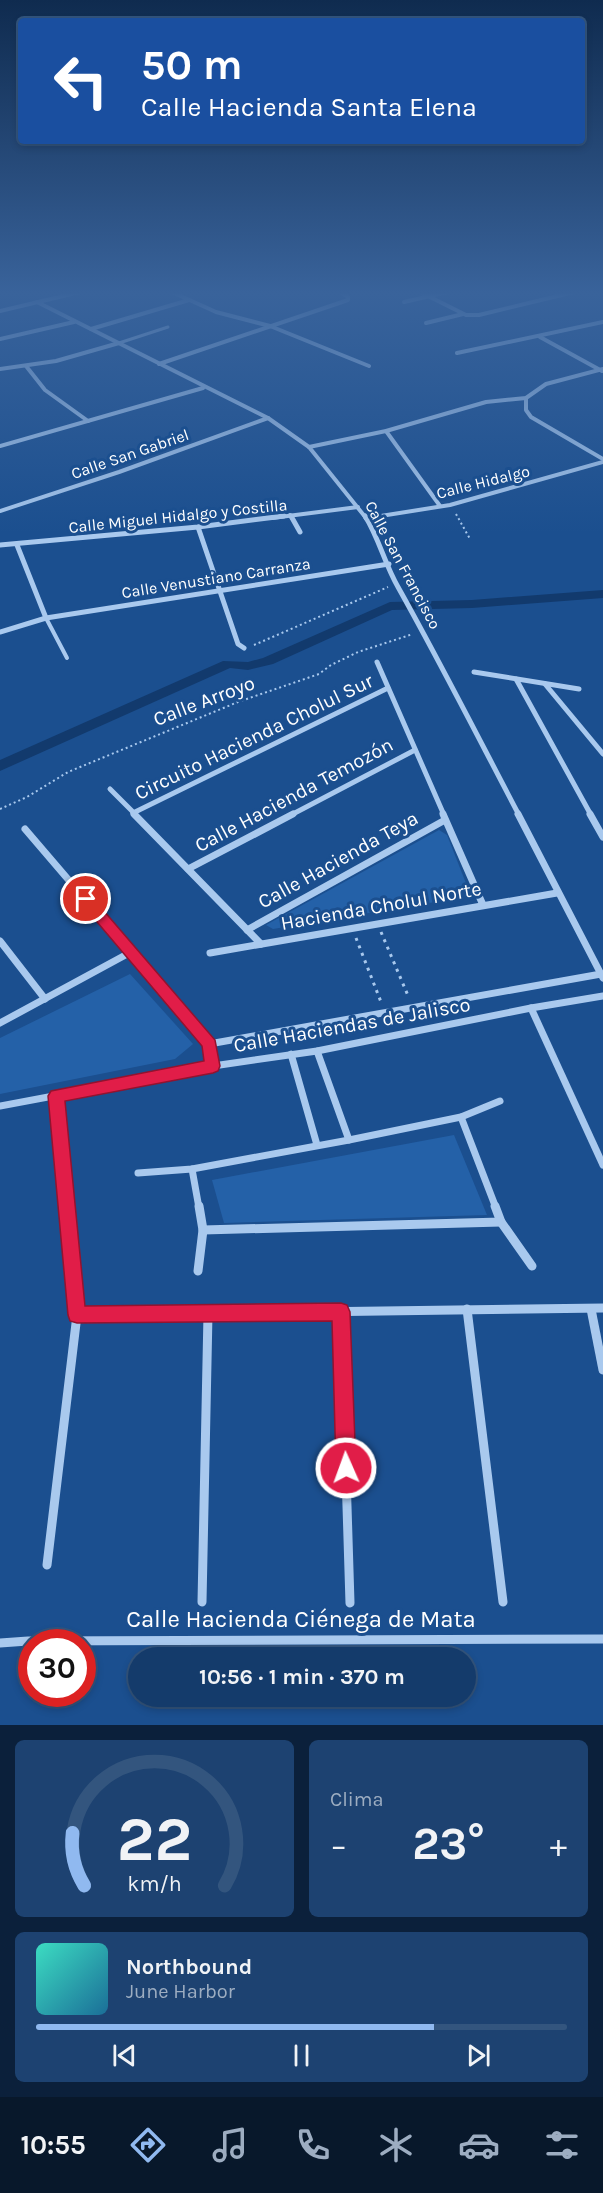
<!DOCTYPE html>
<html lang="es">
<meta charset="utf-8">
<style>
body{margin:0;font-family:Karla,sans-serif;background:#1d4271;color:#f1f3f6;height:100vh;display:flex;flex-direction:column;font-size:22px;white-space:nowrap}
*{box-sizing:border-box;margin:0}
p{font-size:20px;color:#9dadc1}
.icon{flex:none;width:33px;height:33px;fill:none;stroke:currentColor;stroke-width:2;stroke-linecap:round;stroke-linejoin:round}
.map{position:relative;height:1725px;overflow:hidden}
.drawer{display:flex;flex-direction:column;gap:15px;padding:15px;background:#0b203b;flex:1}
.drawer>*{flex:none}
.top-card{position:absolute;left:18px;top:18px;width:567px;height:126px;border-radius:6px;box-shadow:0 3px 9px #0003,0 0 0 2px #33557e;background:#1a4fa0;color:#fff;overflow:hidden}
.speed{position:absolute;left:18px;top:1629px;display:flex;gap:12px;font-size:30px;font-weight:700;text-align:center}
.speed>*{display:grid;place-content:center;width:78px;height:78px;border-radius:50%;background:#143b6b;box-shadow:0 3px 9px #0003,0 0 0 2px #33557e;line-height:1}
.speed .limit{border:9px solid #d22;background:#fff;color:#111}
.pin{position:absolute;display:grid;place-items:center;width:51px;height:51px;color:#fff;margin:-26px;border:3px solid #fff;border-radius:50%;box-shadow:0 2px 6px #0007}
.me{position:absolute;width:66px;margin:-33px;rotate:358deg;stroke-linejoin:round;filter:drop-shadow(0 0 4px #0008)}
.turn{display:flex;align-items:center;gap:21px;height:126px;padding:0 24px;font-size:27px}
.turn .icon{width:78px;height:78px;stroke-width:2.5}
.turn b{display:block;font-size:42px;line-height:51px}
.big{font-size:45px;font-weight:700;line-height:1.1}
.drawer .card{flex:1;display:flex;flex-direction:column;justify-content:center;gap:9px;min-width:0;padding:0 21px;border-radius:9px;background:#1d4271}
.drawer .dial{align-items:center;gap:0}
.dial svg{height:156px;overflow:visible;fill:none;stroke:#33557e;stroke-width:7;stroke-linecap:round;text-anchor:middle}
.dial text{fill:#f1f3f6;stroke:none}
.song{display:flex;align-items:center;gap:18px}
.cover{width:72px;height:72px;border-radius:9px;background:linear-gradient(135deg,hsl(170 70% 55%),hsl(200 70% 35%))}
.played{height:6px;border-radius:3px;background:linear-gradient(90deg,#90b9f0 75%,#33557e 75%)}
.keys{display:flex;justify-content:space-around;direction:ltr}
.heat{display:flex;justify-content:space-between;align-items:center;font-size:33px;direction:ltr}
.drawer .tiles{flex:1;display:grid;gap:15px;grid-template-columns:1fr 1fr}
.card:last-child{grid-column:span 2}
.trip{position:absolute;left:128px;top:1647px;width:348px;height:60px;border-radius:30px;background:#143b6b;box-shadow:0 3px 9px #0003,0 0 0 2px #33557e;font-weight:700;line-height:60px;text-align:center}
.dock{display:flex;height:96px;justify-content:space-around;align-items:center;background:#08182b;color:#9dadc1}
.dock .icon{width:42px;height:42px}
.dock .current{color:#90b9f0}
.dock b{font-size:27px;color:#f1f3f6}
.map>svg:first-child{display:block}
.green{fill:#2461a8}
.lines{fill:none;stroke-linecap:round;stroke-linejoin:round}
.canal{fill:#123a6d;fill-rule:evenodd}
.path-far1{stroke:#a9c9ee;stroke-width:2;stroke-dasharray:2 3;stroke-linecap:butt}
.path{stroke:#a9c9ee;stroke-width:3;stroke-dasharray:3 5;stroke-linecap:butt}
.service-far1{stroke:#a9c9ee;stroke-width:3}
.service{stroke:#a9c9ee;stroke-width:4}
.minor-far3{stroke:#a9c9ee;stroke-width:4}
.minor-far2{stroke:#a9c9ee;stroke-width:5}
.minor-far1{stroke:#a9c9ee;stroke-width:7}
.minor{stroke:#a9c9ee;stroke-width:9}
.route{fill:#e11d48;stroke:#92132f;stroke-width:1.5}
.labels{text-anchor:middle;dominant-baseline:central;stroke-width:6;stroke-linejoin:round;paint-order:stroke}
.far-street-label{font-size:16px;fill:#fff;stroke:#1b4f8f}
.street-label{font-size:20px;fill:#fff;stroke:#1b4f8f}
.near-street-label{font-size:24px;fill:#fff;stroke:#1b4f8f}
</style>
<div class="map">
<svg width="603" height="1725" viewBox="0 0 603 1725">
<rect width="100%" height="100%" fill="#1b4f8f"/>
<g class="green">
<polygon points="439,830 447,835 471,896 273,929 266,925"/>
<polygon points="130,974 193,1044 175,1059 0,1094 0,1038"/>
<polygon points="454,1135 487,1215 224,1223 212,1180"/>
</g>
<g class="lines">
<polygon class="canal" points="603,590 603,598 472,608 392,610 273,664 248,670 230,668 0,771 0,760 223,661 248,662 263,658 390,602 472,600"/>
<g class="path-far1">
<polyline points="456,514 470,539"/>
<polyline points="254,645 388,587"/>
<polyline points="0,809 27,797 68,772 238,702 319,674 331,665 358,652 413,634"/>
</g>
<g class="path">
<polyline points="381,932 409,998"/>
<polyline points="356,938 381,1002"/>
</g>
<polyline class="service-far1" points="119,343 168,327"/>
<polyline class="service" points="46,618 67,658"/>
<g class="minor-far3">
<polyline points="172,292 216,312 270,326 369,366"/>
<polyline points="420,292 466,315 479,315 574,292"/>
<polyline points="37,302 268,418 309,447 366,518"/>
<polyline points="404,302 447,292"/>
<polyline points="0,311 80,292"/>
<polyline points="426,323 463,314"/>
<polyline points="91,329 189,300"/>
<polyline points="540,337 602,371"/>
<polyline points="0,339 74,322"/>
<polyline points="457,353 603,322"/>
<polyline points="159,364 348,300 348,297 340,292"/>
<polyline points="26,366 45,390 88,421"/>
<polyline points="0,369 56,361 119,343"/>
<polyline points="526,398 526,410 531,417 603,459"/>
<polyline points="386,431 440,506"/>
<polyline points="0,446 203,388"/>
<polyline points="309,447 386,431 486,402 526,398 546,384 603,369"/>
<polyline points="0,511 119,472 268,418"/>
<polyline points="290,515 292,518"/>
<polyline points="272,518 358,507"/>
<polyline points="368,518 450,505 603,462"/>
</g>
<g class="minor-far2">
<polyline points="291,516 300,532"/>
<path d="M365,516c14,22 20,49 33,71 42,75 81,152 121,228"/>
<polyline points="366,518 377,516"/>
<polyline points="198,527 238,644 244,648"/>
<polyline points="0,545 198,527 284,516"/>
<polyline points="17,545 46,618"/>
<polyline points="0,632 46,618 389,564"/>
<polyline points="377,662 444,815"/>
<polyline points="474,672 579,689"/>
<polyline points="516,679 591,815"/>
<polyline points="545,684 603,754"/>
<polyline points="110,789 136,815"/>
<polyline points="133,813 388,688"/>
<polyline points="291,815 415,750"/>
</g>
<g class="minor-far1">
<polyline points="134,814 261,944"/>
<polyline points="443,814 483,905"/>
<polyline points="518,814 603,978"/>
<polyline points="590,814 603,837"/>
<polyline points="25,829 209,1044 213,1066"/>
<polyline points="188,869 293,814"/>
<polyline points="247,930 445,820"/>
<polyline points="0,941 45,999"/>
<polyline points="210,953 557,893"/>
<polyline points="531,1008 603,1165"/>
<polyline points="0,1023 131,952"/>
<polyline points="209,1044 601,974"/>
<polyline points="317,1051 349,1140"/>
<polyline points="291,1054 317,1145"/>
<polyline points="56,1096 67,1208"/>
<polyline points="0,1106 213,1066 317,1051 531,1008 603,996"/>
<polyline points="461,1117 496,1208"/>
<polyline points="192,1169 199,1208"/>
<polyline points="138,1173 192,1169 349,1140 461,1117 500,1101"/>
</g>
<g class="minor">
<polyline points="501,1222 532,1266"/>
<polyline points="203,1230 501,1222 495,1206"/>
<polyline points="198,1271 203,1230 199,1206"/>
<polyline points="467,1309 503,1602"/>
<polyline points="591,1309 603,1370"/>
<polyline points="341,1312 350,1603"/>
<polyline points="77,1315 603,1308"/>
<polyline points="47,1565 77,1315 67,1206"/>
<polyline points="202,1602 208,1314"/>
<polyline points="0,1643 28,1641 603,1639"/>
</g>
</g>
<linearGradient id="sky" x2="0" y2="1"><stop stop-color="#0f2b4f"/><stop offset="0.55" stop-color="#39639b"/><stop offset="1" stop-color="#39639b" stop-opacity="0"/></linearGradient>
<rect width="603" height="533" fill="url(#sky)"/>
<polygon class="route" points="86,894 91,896 215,1040 220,1066 218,1071 213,1073 65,1101 85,1306 341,1303 347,1305 350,1312 356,1468 353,1475 346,1478 338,1475 336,1468 332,1321 77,1323 70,1321 68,1315 48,1096 51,1091 204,1061 202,1046 81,903 79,899"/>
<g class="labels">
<g class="far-street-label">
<text transform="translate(130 454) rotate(-19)">Calle San Gabriel</text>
<text transform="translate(483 482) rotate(-14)">Calle Hidalgo</text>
<text transform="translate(178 516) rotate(-6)">Calle Miguel Hidalgo y Costilla</text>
<text transform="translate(403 565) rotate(62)">Calle San Francisco</text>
<text transform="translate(216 578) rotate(-9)">Calle Venustiano Carranza</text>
</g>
<g class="street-label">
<text transform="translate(204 701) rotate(-21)">Calle Arroyo</text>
<text transform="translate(254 737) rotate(-26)">Circuito Hacienda Cholul Sur</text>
<text transform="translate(294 795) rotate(-28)">Calle Hacienda Temozón</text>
<text transform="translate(338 860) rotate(-29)">Calle Hacienda Teya</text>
<text transform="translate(381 906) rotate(-10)">Hacienda Cholul Norte</text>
<text transform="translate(352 1025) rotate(-10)">Calle Haciendas de Jalisco</text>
</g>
<g class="near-street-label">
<text x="301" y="1619">Calle Hacienda Ciénega de Mata</text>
</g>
</g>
</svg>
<div class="speed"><div class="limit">30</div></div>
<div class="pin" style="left:86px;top:899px;background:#d93025"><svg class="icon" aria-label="arrive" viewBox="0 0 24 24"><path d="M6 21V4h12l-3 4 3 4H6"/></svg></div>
<svg class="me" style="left:346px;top:1468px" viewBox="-20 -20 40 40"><circle r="17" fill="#e11d48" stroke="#fff" stroke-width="3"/><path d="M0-11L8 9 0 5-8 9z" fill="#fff"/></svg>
<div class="trip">10:56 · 1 min · 370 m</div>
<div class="top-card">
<div class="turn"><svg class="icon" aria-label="left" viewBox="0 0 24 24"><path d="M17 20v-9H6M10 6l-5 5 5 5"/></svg><div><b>50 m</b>Calle Hacienda Santa Elena</div></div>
</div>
</div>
<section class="drawer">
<div class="tiles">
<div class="card dial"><svg viewBox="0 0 100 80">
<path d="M14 69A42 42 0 1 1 86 69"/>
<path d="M14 69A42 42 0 0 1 8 42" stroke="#90b9f0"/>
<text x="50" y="56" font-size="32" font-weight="700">22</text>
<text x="50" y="72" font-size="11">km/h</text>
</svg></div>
<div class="card"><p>Clima</p>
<div class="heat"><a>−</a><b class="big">23°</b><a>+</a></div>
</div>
<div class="card">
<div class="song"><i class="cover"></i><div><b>Northbound</b><p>June Harbor</p></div></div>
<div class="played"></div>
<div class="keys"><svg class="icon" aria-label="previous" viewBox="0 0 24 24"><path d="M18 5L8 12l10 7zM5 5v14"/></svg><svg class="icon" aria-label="pause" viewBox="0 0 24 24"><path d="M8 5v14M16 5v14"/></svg><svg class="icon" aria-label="next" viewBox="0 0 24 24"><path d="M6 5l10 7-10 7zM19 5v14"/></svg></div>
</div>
</div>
</section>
<nav class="dock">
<b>10:55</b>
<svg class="icon current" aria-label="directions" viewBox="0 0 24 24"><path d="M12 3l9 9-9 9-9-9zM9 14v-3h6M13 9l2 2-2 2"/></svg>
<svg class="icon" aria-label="music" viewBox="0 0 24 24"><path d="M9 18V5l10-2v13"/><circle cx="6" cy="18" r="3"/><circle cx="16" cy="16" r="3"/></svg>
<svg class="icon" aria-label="phone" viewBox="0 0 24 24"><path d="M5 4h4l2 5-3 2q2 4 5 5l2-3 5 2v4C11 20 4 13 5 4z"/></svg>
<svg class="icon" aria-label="climate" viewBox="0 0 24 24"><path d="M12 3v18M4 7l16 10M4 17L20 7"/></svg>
<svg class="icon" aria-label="car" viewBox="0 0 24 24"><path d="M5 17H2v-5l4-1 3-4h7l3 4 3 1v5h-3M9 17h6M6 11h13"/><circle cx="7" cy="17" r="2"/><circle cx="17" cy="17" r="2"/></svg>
<svg class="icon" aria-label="filters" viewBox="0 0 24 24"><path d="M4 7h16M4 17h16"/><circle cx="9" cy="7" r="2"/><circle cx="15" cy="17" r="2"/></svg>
</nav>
